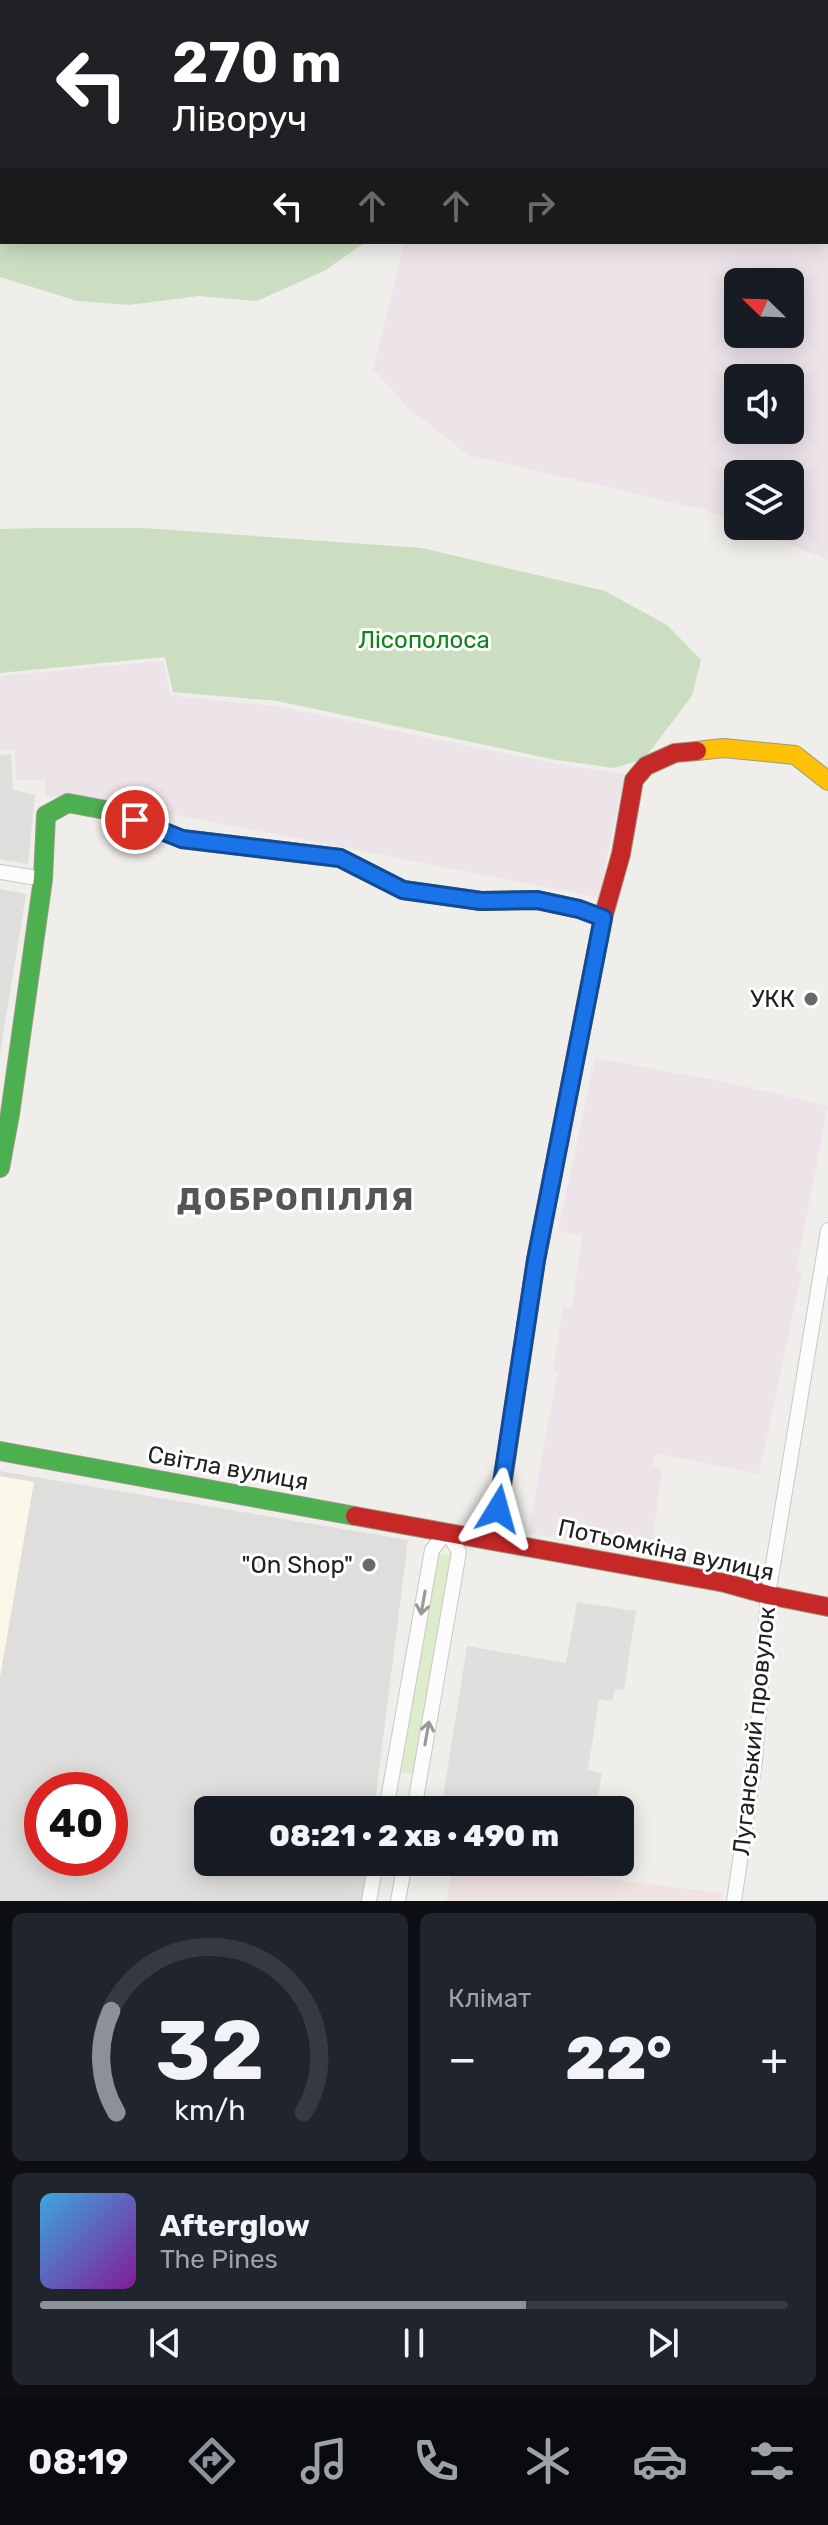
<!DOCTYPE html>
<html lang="uk">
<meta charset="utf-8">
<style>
body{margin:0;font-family:Rubik,sans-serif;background:#20242c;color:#f1f3f6;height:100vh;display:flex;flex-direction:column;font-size:30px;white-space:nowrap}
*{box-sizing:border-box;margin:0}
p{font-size:26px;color:#9ea1a6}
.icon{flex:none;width:44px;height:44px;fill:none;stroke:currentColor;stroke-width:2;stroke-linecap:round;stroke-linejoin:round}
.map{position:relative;height:1901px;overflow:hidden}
.side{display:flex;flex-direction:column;gap:12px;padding:12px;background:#0d0f14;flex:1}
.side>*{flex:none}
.banner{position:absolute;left:0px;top:0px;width:828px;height:244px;box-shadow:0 4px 20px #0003;background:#202124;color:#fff;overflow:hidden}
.needle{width:52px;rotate:293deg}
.buttons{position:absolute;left:724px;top:268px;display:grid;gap:16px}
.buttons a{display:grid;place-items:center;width:80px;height:80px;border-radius:12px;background:#171b24;box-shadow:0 4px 20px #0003;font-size:40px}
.speed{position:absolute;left:24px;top:1772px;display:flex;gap:16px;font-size:40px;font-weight:700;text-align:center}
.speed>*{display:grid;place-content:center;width:104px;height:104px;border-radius:50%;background:#171b24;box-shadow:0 4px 20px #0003;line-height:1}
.speed .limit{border:12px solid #d22;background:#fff;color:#111}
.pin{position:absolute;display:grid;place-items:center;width:68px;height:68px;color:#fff;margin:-34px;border:4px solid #fff;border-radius:50%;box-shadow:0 2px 8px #0007}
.me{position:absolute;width:88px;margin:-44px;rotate:8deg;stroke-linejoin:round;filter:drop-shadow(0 0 6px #0008)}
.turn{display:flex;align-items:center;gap:28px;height:168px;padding:0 40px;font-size:36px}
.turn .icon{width:104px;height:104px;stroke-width:2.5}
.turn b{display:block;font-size:56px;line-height:68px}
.lanes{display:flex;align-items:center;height:76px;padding:0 40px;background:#0003;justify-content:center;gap:40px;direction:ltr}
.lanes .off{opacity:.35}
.big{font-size:60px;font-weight:800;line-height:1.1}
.side .tile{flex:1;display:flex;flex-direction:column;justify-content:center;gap:12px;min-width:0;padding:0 28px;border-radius:12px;background:#20242c}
.side .dial{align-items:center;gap:0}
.dial svg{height:208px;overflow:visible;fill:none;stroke:#363941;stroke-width:7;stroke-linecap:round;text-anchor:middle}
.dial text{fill:#f1f3f6;stroke:none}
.song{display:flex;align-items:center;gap:24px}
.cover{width:96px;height:96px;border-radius:12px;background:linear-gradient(135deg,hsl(200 70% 55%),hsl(290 70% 35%))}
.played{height:8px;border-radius:4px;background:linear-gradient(90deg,#8c9099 65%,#363941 65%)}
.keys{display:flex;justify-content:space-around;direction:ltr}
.heat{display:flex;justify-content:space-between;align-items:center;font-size:44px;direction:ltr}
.side .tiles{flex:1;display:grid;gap:12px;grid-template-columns:1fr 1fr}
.tile:last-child{grid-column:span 2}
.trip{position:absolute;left:194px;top:1796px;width:440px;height:80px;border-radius:12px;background:#171b24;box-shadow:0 4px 20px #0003;font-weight:800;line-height:80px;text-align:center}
.dock{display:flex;height:128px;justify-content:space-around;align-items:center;background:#090b0e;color:#9ea1a6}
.dock .icon{width:56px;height:56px}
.dock .active{color:#8c9099}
.dock b{font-size:36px;color:#f1f3f6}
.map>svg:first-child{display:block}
.residential{fill:#dfdedc;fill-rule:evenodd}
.commercial{fill:#f1e3e1}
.industrial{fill:#ede4e9;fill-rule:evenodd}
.education{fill:#f8f7e8}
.grass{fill:#ddeccb}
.forest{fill:#cbdec1}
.parking{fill:#e0dfde}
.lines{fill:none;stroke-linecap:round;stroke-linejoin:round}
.street-casing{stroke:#c9c8c7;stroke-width:16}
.fast-casing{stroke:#999a82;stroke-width:20}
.slow-casing{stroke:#999a82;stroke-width:20}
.jam-casing{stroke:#999a82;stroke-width:20}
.street{stroke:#fdfcfc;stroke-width:14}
.fast{stroke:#4caf50;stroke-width:18}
.slow{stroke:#ffc107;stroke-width:18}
.jam{stroke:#c62828;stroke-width:18}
.oneway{stroke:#9a9a9a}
.route-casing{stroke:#114b97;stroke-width:20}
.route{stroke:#1a73e8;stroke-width:14}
.poi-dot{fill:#6a6968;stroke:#fff;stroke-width:3}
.labels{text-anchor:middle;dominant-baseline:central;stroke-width:6;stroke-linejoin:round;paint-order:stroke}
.park-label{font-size:24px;fill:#0c8416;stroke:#fff}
.poi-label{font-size:24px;fill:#222;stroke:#fff;text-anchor:end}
.street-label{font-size:24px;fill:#222;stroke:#fff}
.district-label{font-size:32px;font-weight:bold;letter-spacing:2px;fill:#555;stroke:#fff}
</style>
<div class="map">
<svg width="828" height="1901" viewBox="0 0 828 1901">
<rect width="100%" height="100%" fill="#f0eeeb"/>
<g class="residential">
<polygon points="11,754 13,790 35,795 28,864 0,859 0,755"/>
<polygon points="0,889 26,894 0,1054"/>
<path d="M0,1471l408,69 -34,270h-166v52h159l-5,39h-362zM42,1790h68v68h-68z"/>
</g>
<polygon class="commercial" points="454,1862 507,1862 582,1876 723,1893 722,1901 446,1901"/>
<g class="industrial">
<path d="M573,0h255v560l-84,-34h46v-52h-52v50l-33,-14 -237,-55 -60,-47 -35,-39 32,-127h421v-240h-254zM738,282h52v52h-52zM738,378h52v52h-52z"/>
<polygon points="163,661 170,695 276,706 558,764 625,774 606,862 601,898 95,799 45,796 45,780 16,780 15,749 0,750 0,676"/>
<polygon points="595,1058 725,1082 828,1106 796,1270 802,1272 759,1474 656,1453 652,1465 662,1469 651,1555 528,1533 557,1374 553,1370 563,1307 572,1308 582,1236 558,1231"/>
</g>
<polygon class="education" points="0,1476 34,1482 0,1677"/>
<polygon class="grass" points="438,1554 452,1556 413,1774 400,1772"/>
<g class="forest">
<polygon points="0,39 2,39 2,242 366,242 324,271 257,301 199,296 129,305 77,301 0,277"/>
<polygon points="40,528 144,528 422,548 605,591 667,625 701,660 692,696 644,759 614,768 556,760 277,701 173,692 165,657 0,673 0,529"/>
</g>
<g class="parking">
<polygon points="52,1491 164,1513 153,1569 149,1572 39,1551"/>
<polygon points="577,1602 636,1611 624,1690 615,1689 612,1701 599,1699 588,1770 602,1773 596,1810 441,1810 467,1646 566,1663"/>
<polygon points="274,1721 297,1723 292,1757 270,1754"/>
<polygon points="350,1862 368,1862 361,1901 343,1901"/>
<polygon points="507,1862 589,1862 587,1877"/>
</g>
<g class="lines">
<defs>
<g id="street">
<polyline points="0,872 43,879"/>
<polyline points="386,1810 432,1550 447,1531 459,1552 414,1810"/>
<polyline points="369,1901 376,1862"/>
<polyline points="398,1901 405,1862"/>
<polyline points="734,1901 755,1760 768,1595 828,1230"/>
</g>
<g id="fast">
<polyline points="0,1168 10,1114 43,879 46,815 68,803 111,811 149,826"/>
<polyline points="0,1451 355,1516"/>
</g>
<g id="slow">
<polyline points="697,751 723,748 795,755 828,781"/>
<polyline points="149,826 182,839 340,858 403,890 481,901 537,900 579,909 603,918"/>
<polyline points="494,1540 536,1260 570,1086"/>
</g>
<g id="jam">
<polyline points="570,1086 603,918 621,854 634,780 646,766 675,753 697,751"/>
<polyline points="355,1516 725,1583 768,1595 828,1607"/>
</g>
</defs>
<use href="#street" class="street-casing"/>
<use href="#fast" class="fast-casing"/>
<use href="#slow" class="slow-casing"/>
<use href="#jam" class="jam-casing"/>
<use href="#street" class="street"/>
<use href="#fast" class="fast"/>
<use href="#slow" class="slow"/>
<use href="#jam" class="jam"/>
</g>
<defs><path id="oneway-shaft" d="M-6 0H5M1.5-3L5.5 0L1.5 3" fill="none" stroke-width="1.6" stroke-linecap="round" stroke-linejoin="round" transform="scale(2)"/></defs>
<g class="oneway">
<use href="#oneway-shaft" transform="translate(423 1603) rotate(100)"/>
<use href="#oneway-shaft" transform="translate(427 1733) rotate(-80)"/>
</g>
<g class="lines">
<defs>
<polyline id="route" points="135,820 182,839 340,858 403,890 481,901 537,900 579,909 603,918 536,1260 498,1509"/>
</defs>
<use href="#route" class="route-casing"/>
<use href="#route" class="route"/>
</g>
<g class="poi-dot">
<circle cx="811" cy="999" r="8"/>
<circle cx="369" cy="1565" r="8"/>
</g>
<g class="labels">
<g class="park-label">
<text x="424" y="640">Лісополоса</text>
</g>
<g class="poi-label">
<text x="795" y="999">УКК</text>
<text x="353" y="1565">"On Shop"</text>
</g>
<g class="street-label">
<text transform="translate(228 1468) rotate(10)">Світла вулиця</text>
<text transform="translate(666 1550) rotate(12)">Потьомкіна вулиця</text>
<text transform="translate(754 1731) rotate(-84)">Луганський провулок</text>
</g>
<g class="district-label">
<text x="296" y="1199">ДОБРОПІЛЛЯ</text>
</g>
</g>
</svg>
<div class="buttons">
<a><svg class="needle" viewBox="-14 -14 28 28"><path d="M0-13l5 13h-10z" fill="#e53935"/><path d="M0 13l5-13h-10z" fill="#9ea1a6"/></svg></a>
<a><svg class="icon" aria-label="sound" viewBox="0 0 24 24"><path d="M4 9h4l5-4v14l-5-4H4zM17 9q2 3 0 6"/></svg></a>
<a><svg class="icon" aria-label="layers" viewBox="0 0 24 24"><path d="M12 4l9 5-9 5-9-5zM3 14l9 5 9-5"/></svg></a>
</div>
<div class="speed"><div class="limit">40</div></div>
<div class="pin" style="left:135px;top:820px;background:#d93025"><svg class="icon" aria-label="arrive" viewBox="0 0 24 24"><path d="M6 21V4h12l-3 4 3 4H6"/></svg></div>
<svg class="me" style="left:498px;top:1509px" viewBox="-20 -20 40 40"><path d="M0-17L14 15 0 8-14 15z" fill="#1a73e8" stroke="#fff" stroke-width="4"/></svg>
<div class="trip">08:21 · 2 хв · 490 m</div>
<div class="banner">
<div class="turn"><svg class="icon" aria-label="left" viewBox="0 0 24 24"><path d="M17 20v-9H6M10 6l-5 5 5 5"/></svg><div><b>270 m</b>Ліворуч</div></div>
<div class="lanes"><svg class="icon" aria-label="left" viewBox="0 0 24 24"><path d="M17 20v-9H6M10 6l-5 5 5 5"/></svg><svg class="icon off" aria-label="ahead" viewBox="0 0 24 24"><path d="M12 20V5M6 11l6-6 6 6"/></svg><svg class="icon off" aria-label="ahead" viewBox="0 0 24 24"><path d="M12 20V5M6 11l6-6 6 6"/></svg><svg class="icon off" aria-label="right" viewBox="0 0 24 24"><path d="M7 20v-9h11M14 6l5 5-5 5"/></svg></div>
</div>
</div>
<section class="side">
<div class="tiles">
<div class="tile dial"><svg viewBox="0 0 100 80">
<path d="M14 69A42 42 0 1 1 86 69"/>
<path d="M14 69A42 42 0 0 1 12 30" stroke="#8c9099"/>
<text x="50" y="56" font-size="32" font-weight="700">32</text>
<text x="50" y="72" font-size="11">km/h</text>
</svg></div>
<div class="tile"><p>Клімат</p>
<div class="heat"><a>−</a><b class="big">22°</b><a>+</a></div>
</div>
<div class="tile">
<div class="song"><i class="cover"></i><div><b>Afterglow</b><p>The Pines</p></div></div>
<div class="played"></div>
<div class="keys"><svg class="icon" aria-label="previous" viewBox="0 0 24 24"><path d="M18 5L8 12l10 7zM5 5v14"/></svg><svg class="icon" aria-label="pause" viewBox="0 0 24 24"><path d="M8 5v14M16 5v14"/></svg><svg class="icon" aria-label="next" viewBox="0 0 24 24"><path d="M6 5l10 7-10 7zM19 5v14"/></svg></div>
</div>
</div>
</section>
<nav class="dock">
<b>08:19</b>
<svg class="icon active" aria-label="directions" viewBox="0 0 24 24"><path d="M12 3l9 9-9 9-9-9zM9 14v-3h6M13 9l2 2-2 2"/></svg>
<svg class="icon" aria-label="music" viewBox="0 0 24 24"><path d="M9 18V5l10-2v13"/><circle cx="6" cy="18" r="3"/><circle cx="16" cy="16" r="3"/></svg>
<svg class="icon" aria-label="phone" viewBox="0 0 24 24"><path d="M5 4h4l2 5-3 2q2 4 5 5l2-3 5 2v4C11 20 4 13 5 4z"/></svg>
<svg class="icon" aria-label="climate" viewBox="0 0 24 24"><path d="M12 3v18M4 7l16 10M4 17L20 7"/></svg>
<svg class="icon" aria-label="car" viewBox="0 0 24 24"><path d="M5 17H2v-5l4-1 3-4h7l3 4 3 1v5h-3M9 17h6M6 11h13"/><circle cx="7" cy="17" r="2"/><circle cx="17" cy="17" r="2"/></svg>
<svg class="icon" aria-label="filters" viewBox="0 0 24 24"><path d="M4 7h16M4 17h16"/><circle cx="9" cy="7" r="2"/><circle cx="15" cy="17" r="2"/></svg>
</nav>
